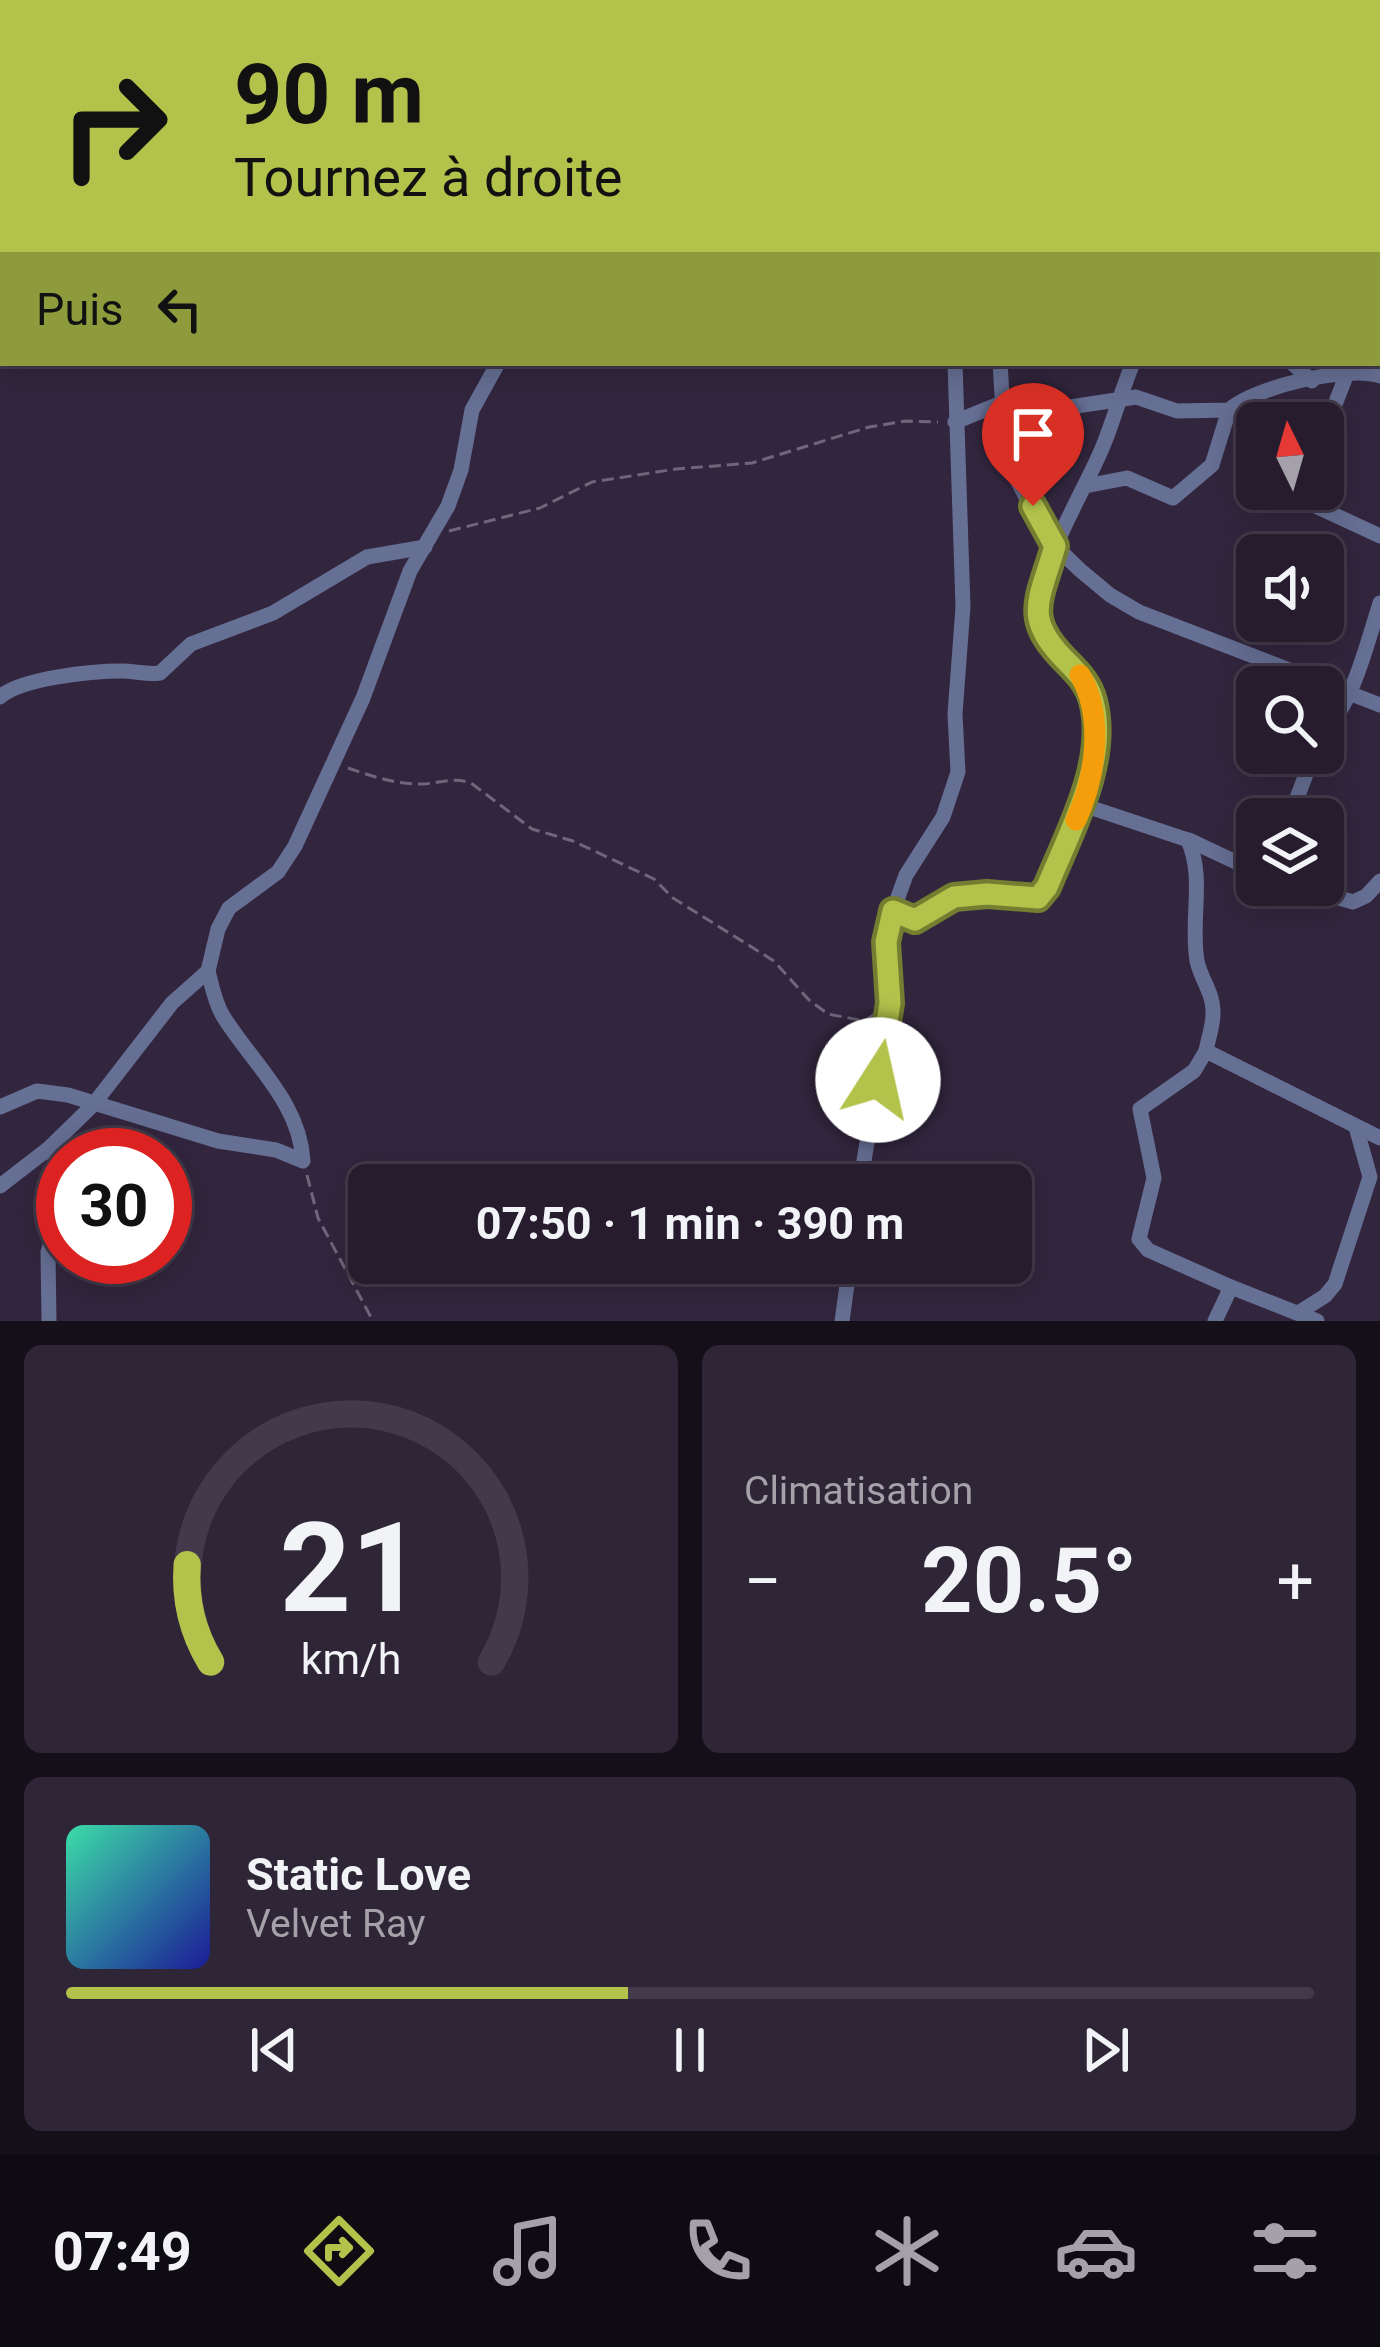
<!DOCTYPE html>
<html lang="fr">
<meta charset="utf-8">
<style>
body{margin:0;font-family:Roboto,sans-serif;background:#2e2536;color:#f1f3f6;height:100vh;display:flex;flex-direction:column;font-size:45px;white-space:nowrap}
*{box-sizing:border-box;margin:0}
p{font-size:39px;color:#a4a1aa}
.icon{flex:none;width:66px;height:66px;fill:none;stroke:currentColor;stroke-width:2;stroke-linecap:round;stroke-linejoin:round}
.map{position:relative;height:1321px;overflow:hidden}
.panel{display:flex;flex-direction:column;gap:24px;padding:24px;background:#150f19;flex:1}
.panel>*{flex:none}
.top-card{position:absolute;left:0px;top:0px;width:1380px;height:366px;box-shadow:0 6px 30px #0003,0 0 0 3px #423a4a;background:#b2c24b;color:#111;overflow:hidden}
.needle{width:78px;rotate:355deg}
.controls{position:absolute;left:1236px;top:402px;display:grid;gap:24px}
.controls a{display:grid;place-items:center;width:108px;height:108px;border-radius:18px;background:#261c2e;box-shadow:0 6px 30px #0003,0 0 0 3px #423a4a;font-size:60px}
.speed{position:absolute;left:36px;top:1128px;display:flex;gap:24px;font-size:60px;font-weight:700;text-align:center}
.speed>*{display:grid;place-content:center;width:156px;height:156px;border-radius:50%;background:#261c2e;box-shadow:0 6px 30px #0003,0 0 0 3px #423a4a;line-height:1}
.speed .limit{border:18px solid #d22;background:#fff;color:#111}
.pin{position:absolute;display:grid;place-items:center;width:102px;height:102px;color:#fff;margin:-123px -51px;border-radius:50% 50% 50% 0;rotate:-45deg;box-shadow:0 0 12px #0007}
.pin .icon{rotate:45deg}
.me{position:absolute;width:132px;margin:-66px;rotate:10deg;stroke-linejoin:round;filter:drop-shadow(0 0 9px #0008)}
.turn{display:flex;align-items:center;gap:42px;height:252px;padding:0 36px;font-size:54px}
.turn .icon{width:156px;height:156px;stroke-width:2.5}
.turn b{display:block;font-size:84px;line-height:102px}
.then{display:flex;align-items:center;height:114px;padding:0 36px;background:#0003;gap:24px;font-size:45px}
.big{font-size:90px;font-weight:700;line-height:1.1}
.panel .widget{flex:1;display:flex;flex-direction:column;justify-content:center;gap:18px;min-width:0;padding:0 42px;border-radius:18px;background:#2e2536}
.panel .dial{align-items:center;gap:0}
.dial svg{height:312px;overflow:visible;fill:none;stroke:#423a4a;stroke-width:7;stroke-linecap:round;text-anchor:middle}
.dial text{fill:#f1f3f6;stroke:none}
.song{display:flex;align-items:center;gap:36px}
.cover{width:144px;height:144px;border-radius:18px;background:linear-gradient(135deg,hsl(160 70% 55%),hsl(240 70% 35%))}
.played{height:12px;border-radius:6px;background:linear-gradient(90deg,#b2c24b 45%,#423a4a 45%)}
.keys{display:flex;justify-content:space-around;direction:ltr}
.heat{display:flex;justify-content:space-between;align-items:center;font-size:66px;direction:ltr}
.panel .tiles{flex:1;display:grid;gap:24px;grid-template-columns:1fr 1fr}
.widget:last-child{grid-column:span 2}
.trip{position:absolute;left:348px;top:1164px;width:684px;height:120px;border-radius:18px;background:#261c2e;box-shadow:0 6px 30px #0003,0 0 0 3px #423a4a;font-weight:700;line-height:120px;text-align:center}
.tab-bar{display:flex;height:192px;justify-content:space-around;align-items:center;background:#0f0b12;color:#a4a1aa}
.tab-bar .icon{width:84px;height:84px}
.tab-bar .selected{color:#b2c24b}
.tab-bar b{font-size:54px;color:#f1f3f6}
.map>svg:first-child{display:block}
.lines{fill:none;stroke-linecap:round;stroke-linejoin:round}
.path{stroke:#70667b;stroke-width:3;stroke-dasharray:12 6;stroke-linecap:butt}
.street{stroke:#666f94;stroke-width:15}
.route-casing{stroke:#747e31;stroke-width:30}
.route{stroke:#b2c24b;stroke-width:21}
.slow{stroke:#f59e0b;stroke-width:21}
</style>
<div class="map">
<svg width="1380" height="1321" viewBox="0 0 1380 1321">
<rect width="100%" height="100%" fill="#32263e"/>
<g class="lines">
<g class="path">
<polyline points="63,3 65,0"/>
<polyline points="0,112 3,107"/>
<polyline points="449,531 540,508 592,482 676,469 752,463 869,427 906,421 938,422"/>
<path d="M348,768c23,8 50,17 75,16 18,-1 31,-7 48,-1l61,46 41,12 81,38 19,19 101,63 35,39 19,14 36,7 11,-7"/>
<polyline points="307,1175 318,1218 373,1321"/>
</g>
<g class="street">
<polyline points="985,0 986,3"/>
<polyline points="266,3 271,0"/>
<polyline points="675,3 676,0"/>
<polyline points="1361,3 1361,0"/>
<polyline points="1377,73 1380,141"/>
<polyline points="1377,205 1380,204"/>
<polyline points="0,259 3,255"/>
<polyline points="1377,320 1380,316"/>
<polyline points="1000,363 1006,459 1038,520 1055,546 1080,570 1110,595 1139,612 1380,705"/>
<path d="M1133,363c-11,26 -18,53 -28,78 -17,46 -75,134 -67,181 3,20 25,35 39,49 32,33 15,94 6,134l105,35c17,39 2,79 9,121 4,19 17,32 16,53 0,12 -5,25 -7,37l174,87"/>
<polyline points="1292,363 1312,381"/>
<path d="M955,422l49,-20 33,10 99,-15 41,14 52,-1c25,-23 119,-45 151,-34"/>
<polyline points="1323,435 1350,366"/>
<polyline points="1085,486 1127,478 1173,498 1212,465 1229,410"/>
<polyline points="1310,489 1311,504 1380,536"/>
<path d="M0,697c21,-19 93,-26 122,-26 13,0 25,4 38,2l31,-29 82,-31 94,-56 58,-10"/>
<path d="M1323,735c31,-35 43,-88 57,-132"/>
<polyline points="1284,819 1297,798 1314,753"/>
<polyline points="1189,840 1257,872"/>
<polyline points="1239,863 1257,842"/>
<polyline points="1294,885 1353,902 1366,896 1380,881"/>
<polyline points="893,911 915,920 954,897 987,894 1038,898 1047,887 1083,805"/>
<polyline points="1206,1051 1194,1071 1140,1109 1154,1178 1139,1239 1148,1250 1231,1287 1215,1321"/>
<path d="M0,1107l37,-16 31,4 150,46 58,9 27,11c-3,-58 -50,-97 -80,-145 -8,-13 -11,-30 -15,-45"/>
<polyline points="48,1149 63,1167"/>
<polyline points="860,1185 890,1003 886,942 893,911 906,875 943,817 958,772 955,714 963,607 955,363"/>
<polyline points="0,1186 48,1149 93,1105 172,1003 208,971 218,929 229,908 278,872 295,846 363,698 410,571 448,506 461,470 472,410 498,363"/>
<polyline points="1231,1287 1317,1321"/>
<polyline points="1298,1313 1325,1296 1335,1284 1370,1177 1356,1127"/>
<polyline points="49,1321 48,1252 63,1200"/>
<polyline points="842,1321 847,1285 856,1263"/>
</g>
</g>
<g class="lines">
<defs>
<path id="route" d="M878,1080l12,-77 -4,-61 7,-31 22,9 39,-23 33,-3 51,4 9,-11c22,-54 62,-126 46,-186 -4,-16 -14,-27 -25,-38 -46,-45 -29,-61 -13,-117l-22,-40"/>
</defs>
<use href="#route" class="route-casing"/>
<use href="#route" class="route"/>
<path class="slow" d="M1076,820c20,-43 28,-104 4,-145"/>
</g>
</svg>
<div class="controls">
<a><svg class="needle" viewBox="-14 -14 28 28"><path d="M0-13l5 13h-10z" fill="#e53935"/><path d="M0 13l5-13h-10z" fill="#a4a1aa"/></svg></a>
<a><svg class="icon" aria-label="sound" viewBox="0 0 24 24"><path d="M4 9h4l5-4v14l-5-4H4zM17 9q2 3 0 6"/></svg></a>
<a><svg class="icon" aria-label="search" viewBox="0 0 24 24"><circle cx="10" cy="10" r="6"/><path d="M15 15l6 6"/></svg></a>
<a><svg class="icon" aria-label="layers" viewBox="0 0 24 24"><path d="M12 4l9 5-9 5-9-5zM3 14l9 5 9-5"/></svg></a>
</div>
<div class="speed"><div class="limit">30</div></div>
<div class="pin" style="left:1033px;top:506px;background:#d93025"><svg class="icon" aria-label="arrive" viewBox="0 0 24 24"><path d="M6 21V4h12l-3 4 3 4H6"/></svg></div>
<svg class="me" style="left:878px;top:1080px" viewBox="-20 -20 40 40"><circle r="19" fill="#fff"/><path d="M0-13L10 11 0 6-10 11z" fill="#b2c24b"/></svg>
<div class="trip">07:50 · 1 min · 390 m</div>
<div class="top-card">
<div class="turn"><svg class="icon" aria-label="right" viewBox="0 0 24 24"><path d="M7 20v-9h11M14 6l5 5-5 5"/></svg><div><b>90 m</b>Tournez à droite</div></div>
<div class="then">Puis<svg class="icon" aria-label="left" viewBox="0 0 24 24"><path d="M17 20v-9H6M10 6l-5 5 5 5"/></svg></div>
</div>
</div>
<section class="panel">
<div class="tiles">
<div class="widget dial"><svg viewBox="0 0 100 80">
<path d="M14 69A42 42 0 1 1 86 69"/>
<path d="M14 69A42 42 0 0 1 8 44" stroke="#b2c24b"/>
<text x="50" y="56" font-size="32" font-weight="700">21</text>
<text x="50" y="72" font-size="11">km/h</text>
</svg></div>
<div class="widget"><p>Climatisation</p>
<div class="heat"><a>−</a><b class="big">20.5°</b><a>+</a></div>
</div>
<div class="widget">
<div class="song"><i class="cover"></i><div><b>Static Love</b><p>Velvet Ray</p></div></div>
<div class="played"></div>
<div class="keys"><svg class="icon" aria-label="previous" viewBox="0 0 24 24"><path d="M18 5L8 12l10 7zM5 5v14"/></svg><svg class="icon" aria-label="pause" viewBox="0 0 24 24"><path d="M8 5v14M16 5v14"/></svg><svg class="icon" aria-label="next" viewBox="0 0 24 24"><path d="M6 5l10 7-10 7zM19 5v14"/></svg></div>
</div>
</div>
</section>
<nav class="tab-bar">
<b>07:49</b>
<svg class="icon selected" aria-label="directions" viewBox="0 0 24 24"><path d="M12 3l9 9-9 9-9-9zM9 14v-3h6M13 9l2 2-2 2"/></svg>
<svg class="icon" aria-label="music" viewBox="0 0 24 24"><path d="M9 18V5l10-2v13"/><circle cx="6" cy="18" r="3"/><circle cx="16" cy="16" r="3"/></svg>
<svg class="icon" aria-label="phone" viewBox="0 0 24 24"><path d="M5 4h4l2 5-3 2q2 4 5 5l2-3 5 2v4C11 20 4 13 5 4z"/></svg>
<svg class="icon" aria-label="climate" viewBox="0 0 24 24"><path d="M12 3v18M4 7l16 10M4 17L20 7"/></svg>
<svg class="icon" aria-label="car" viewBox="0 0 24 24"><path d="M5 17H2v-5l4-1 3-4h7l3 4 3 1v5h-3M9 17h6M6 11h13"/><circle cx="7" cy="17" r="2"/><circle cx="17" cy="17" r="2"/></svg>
<svg class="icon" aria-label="filters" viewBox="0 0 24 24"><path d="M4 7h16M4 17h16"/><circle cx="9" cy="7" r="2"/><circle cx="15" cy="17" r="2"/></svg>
</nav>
